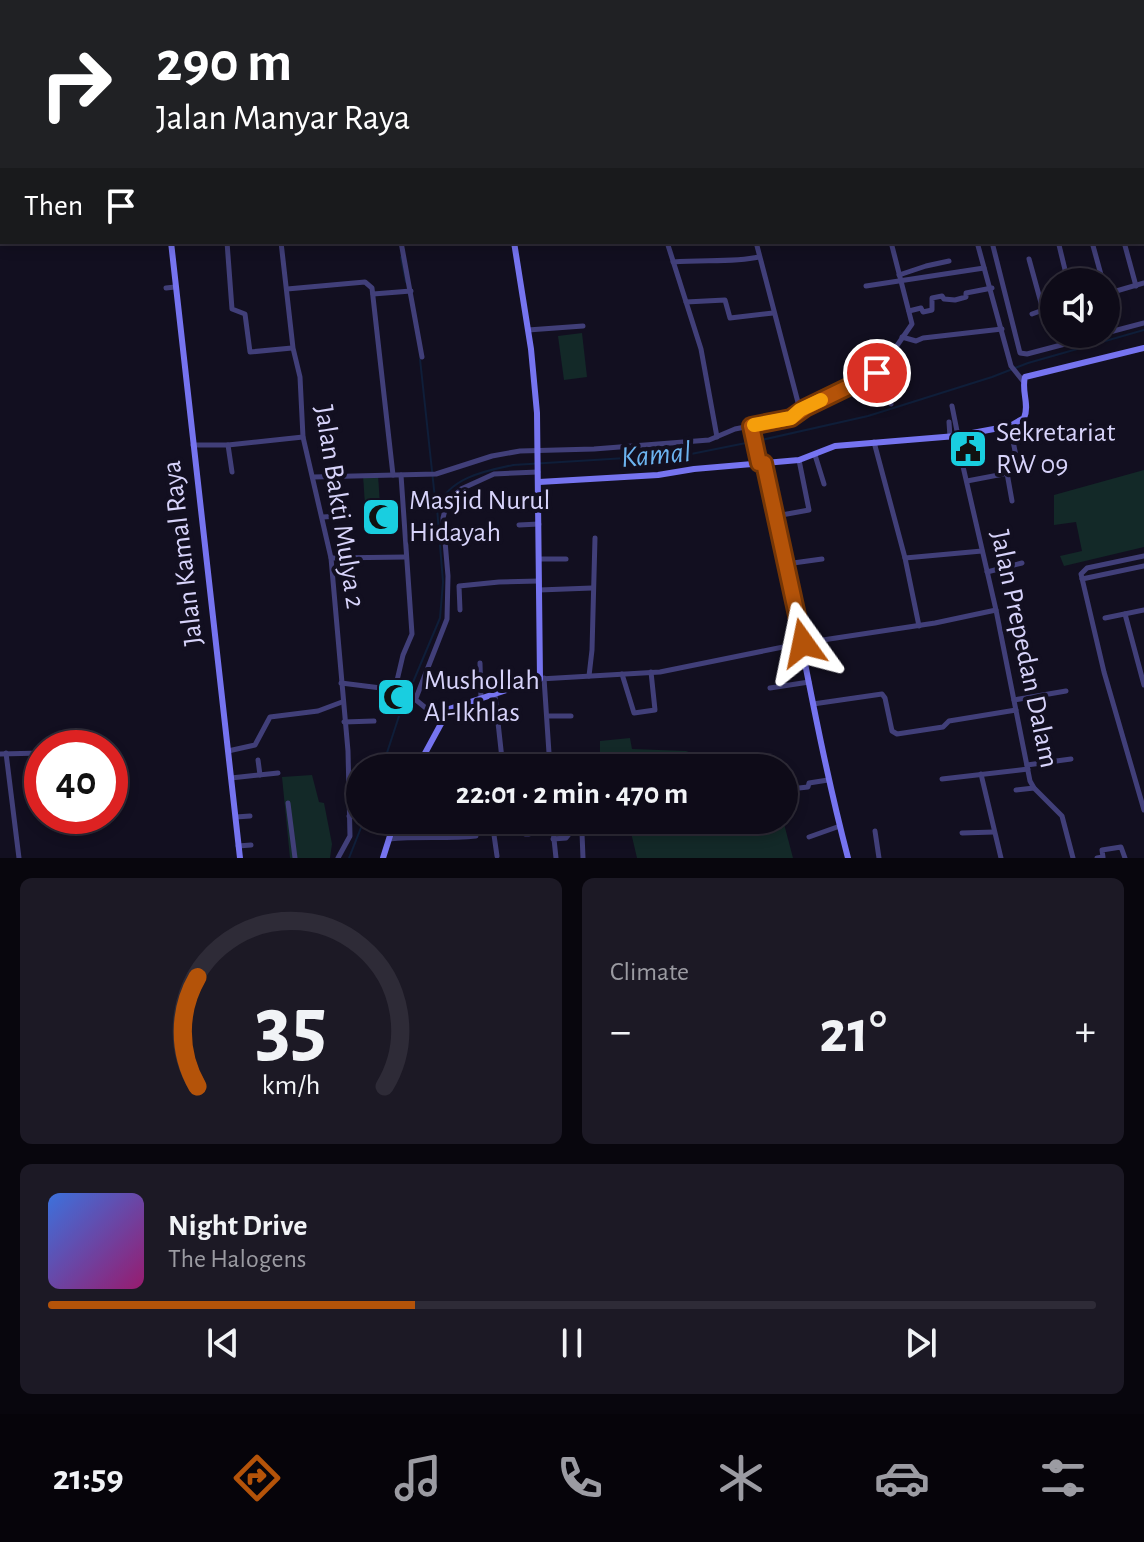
<!DOCTYPE html>
<meta charset="utf-8">
<style>
body{margin:0;font-family:"Alegreya Sans",sans-serif;background:#1c1925;color:#f1f3f6;height:100vh;display:flex;flex-direction:column;font-size:30px;white-space:nowrap}
*{box-sizing:border-box;margin:0}
p{font-size:26px;color:#9b9ba2}
.icon{flex:none;width:44px;height:44px;fill:none;stroke:currentColor;stroke-width:2;stroke-linecap:round;stroke-linejoin:round}
.map{position:relative;height:858px;overflow:hidden}
.side{display:flex;flex-direction:column;gap:20px;padding:20px;background:#08060d;flex:1}
.side>*{flex:none}
.banner{position:absolute;left:0px;top:0px;width:1144px;height:244px;box-shadow:0 4px 12px #0003,0 0 0 2px #2e2b37;background:#202124;color:#fff;overflow:hidden}
.fabs{position:absolute;left:1040px;top:268px;display:grid;gap:16px}
.fabs a{display:grid;place-items:center;width:80px;height:80px;border-radius:50%;background:#0e0b18;box-shadow:0 4px 12px #0003,0 0 0 2px #2e2b37;font-size:40px}
.speed{position:absolute;left:24px;top:730px;display:flex;gap:16px;font-size:40px;font-weight:700;text-align:center}
.speed>*{display:grid;place-content:center;width:104px;height:104px;border-radius:50%;background:#0e0b18;box-shadow:0 4px 12px #0003,0 0 0 2px #2e2b37;line-height:1}
.speed .limit{border:12px solid #d22;background:#fff;color:#111}
.pin{position:absolute;display:grid;place-items:center;width:68px;height:68px;color:#fff;margin:-34px;border:4px solid #fff;border-radius:50%;box-shadow:0 2px 8px #0007}
.me{position:absolute;width:88px;margin:-44px;rotate:348deg;stroke-linejoin:round;filter:drop-shadow(0 0 6px #0008)}
.turn{display:flex;align-items:center;gap:28px;height:168px;padding:0 24px;font-size:36px}
.turn .icon{width:104px;height:104px;stroke-width:2.5}
.turn b{display:block;font-size:56px;line-height:68px}
.then{display:flex;align-items:center;height:76px;padding:0 24px;background:#0003;gap:16px;font-size:30px}
.big{font-size:60px;font-weight:700;line-height:1.1}
.side .widget{flex:1;display:flex;flex-direction:column;justify-content:center;gap:12px;min-width:0;padding:0 28px;border-radius:12px;background:#1c1925}
.side .dial{align-items:center;gap:0}
.dial svg{height:208px;overflow:visible;fill:none;stroke:#2e2b37;stroke-width:7;stroke-linecap:round;text-anchor:middle}
.dial text{fill:#f1f3f6;stroke:none}
.song{display:flex;align-items:center;gap:24px}
.cover{width:96px;height:96px;border-radius:12px;background:linear-gradient(135deg,hsl(220 70% 55%),hsl(320 70% 35%))}
.played{height:8px;border-radius:4px;background:linear-gradient(90deg,#b45309 35%,#2e2b37 35%)}
.keys{display:flex;justify-content:space-around;direction:ltr}
.heat{display:flex;justify-content:space-between;align-items:center;font-size:44px;direction:ltr}
.side .tiles{flex:1;display:grid;gap:20px;grid-template-columns:1fr 1fr}
.widget:last-child{grid-column:span 2}
.trip{position:absolute;left:346px;top:754px;width:452px;height:80px;border-radius:40px;background:#0e0b18;box-shadow:0 4px 12px #0003,0 0 0 2px #2e2b37;font-weight:700;line-height:80px;text-align:center}
.tabs{display:flex;height:128px;justify-content:space-around;align-items:center;background:#06040a;color:#9b9ba2}
.tabs .icon{width:56px;height:56px}
.tabs .on{color:#b45309}
.tabs b{font-size:36px;color:#f1f3f6}
.map>svg:first-child{display:block}
.green{fill:#132928}
.lines{fill:none;stroke-linecap:round;stroke-linejoin:round}
.stream{stroke:#0f1e39;stroke-width:2}
.street{stroke:#413f79;stroke-width:5}
.secondary{stroke:#7674f0;stroke-width:6}
.route-casing{stroke:#753606;stroke-width:20}
.route{stroke:#b45309;stroke-width:14}
.slow{stroke:#f59e0b;stroke-width:14}
.labels{text-anchor:middle;dominant-baseline:central;stroke-width:8;stroke-linejoin:round;paint-order:stroke}
.poi-label{font-size:28px;fill:#d7d3fa;stroke:#120f20;text-anchor:start}
.street-label{font-size:28px;fill:#d7d3fa;stroke:#120f20}
.water-label{font-size:30px;font-style:italic;fill:#6cb3ef;stroke:#120f20}
</style>
<div class="map">
<svg width="1144" height="858" viewBox="0 0 1144 858">
<rect width="100%" height="100%" fill="#120f20"/>
<g class="green">
<polygon points="582,333 587,377 564,380 558,336"/>
<polygon points="1144,470 1144,547 1064,566 1060,556 1082,551 1076,522 1054,525 1054,495"/>
<polygon points="363,475 378,475 380,505 365,505"/>
<polygon points="630,738 632,749 686,751 703,757 767,758 768,768 600,768 600,741"/>
<polygon points="312,775 319,802 324,803 332,844 330,858 290,858 282,777"/>
<polygon points="613,820 783,820 793,858 637,858 629,824 617,825"/>
</g>
<g class="lines">
<g class="stream">
<polyline points="276,0 276,2"/>
<polyline points="401,257 406,282"/>
<polyline points="420,359 436,508"/>
<polyline points="757,441 868,416 992,377 1028,363 1144,330"/>
<path d="M382,768l18,-55 40,-95 3,-36 -6,-74c12,-30 47,-37 76,-43l178,-11 60,-12"/>
<polyline points="349,858 364,820"/>
</g>
<g class="street">
<polyline points="174,0 174,2"/>
<polyline points="212,0 212,2"/>
<polyline points="234,0 235,2"/>
<polyline points="250,0 250,2"/>
<polyline points="272,0 272,2"/>
<polyline points="309,0 310,2"/>
<polyline points="370,0 370,2"/>
<polyline points="395,0 396,2"/>
<polyline points="416,0 417,2"/>
<polyline points="513,0 513,2"/>
<polyline points="531,0 531,2"/>
<polyline points="549,0 550,2"/>
<polyline points="569,0 569,2"/>
<polyline points="588,0 589,2"/>
<polyline points="606,0 606,2"/>
<polyline points="624,0 624,2"/>
<polyline points="643,0 644,2"/>
<polyline points="663,0 663,2"/>
<polyline points="681,0 682,2"/>
<polyline points="701,0 701,2"/>
<polyline points="721,0 721,2"/>
<polyline points="747,0 747,2"/>
<polyline points="763,0 763,2"/>
<polyline points="781,0 781,2"/>
<polyline points="801,0 802,2"/>
<polyline points="821,0 821,2"/>
<polyline points="837,0 838,2"/>
<polyline points="857,0 858,2"/>
<polyline points="896,0 897,2"/>
<polyline points="951,0 951,2"/>
<polyline points="988,0 989,2"/>
<polyline points="333,1 337,0"/>
<polyline points="447,2 458,0"/>
<polyline points="871,2 877,0"/>
<polyline points="1088,2 1089,0"/>
<polyline points="1142,28 1144,28"/>
<polyline points="1142,76 1144,75"/>
<polyline points="1142,194 1144,202"/>
<polyline points="227,242 232,309 245,314 250,352 292,348"/>
<polyline points="281,242 293,348 300,377 303,437 331,558 348,751 350,836 338,858"/>
<polyline points="401,242 422,357"/>
<polyline points="667,242 701,349 717,437"/>
<polyline points="756,242 800,410"/>
<polyline points="977,242 1011,366 1023,381"/>
<polyline points="992,242 1020,353 1027,354 1103,334"/>
<polyline points="1092,242 1103,282"/>
<polyline points="1124,242 1136,286"/>
<polyline points="1059,245 1068,282"/>
<polyline points="1029,259 1043,310 1054,319"/>
<path d="M673,262c29,-3 58,1 86,-5"/>
<polyline points="899,275 926,266 949,261"/>
<polyline points="866,286 984,268"/>
<polyline points="166,288 175,287"/>
<polyline points="287,289 365,282 372,288 393,475"/>
<polyline points="373,294 411,291"/>
<polyline points="1106,294 1144,283"/>
<polyline points="686,302 725,300 730,318 773,313"/>
<polyline points="909,311 921,308 923,312 932,310 932,298 942,296 944,299 955,300 966,297 966,293 992,288"/>
<polyline points="1032,314 1043,310"/>
<polyline points="528,330 583,326"/>
<polyline points="1106,333 1144,323"/>
<polyline points="1062,334 1064,344"/>
<polyline points="902,337 916,341 923,338 1002,329"/>
<polyline points="867,380 873,395 887,391 891,404"/>
<polyline points="952,406 958,436"/>
<polyline points="949,422 950,437"/>
<polyline points="751,426 759,463"/>
<polyline points="956,436 996,610 1030,781 1034,788 1062,816 1073,858"/>
<polyline points="874,442 905,558 919,626"/>
<polyline points="193,445 228,445 303,437"/>
<polyline points="228,445 232,472"/>
<polyline points="815,455 824,484"/>
<polyline points="1007,473 1012,501"/>
<polyline points="313,477 436,474 492,456 520,451 594,449 709,440 735,429 791,418 805,408 867,380 880,370 912,324 891,242"/>
<polyline points="967,481 1019,471 1010,426"/>
<polyline points="776,516 809,510 799,460"/>
<polyline points="323,517 339,516"/>
<polyline points="519,525 539,524"/>
<polyline points="1144,556 1087,568 1081,574 1104,672 1144,810"/>
<polyline points="331,558 406,557"/>
<polyline points="905,558 982,551"/>
<polyline points="539,559 566,559"/>
<polyline points="786,564 822,559"/>
<polyline points="987,572 1022,563"/>
<polyline points="1082,579 1144,566"/>
<polyline points="539,590 592,588"/>
<polyline points="460,610 459,586 499,582 539,581"/>
<polyline points="1125,614 1144,685"/>
<polyline points="1105,618 1144,610"/>
<polyline points="480,663 481,700"/>
<polyline points="622,674 634,713 655,710 651,672"/>
<polyline points="589,676 592,650 595,538"/>
<polyline points="544,678 550,768"/>
<polyline points="540,679 660,672 803,643 935,623 996,610"/>
<polyline points="341,683 405,691 427,709 445,716"/>
<polyline points="770,688 809,682"/>
<polyline points="395,689 403,655 412,634 401,475"/>
<polyline points="495,695 503,768"/>
<polyline points="416,698 447,619 448,576 443,518 447,502 461,489 494,474 538,472"/>
<polyline points="1014,700 1066,691"/>
<polyline points="813,704 882,694 885,698 892,731 897,734 943,727 949,721 1016,710"/>
<polyline points="548,716 571,716"/>
<polyline points="344,722 374,721"/>
<polyline points="228,751 255,745 270,717 318,711 342,702"/>
<polyline points="6,753 19,858"/>
<polyline points="0,754 42,753"/>
<polyline points="258,760 260,775"/>
<polyline points="1027,765 1071,759"/>
<polyline points="981,774 1001,858"/>
<polyline points="231,778 278,773"/>
<polyline points="942,779 1028,769"/>
<polyline points="1016,790 1034,788"/>
<polyline points="784,799 790,797 790,789 808,787 809,783 828,780"/>
<polyline points="288,803 295,858"/>
<polyline points="349,816 360,817"/>
<polyline points="236,817 250,816"/>
<polyline points="372,820 393,826"/>
<polyline points="522,820 525,834 529,834 529,827 537,826 539,821 552,820"/>
<polyline points="552,820 556,858"/>
<polyline points="581,820 582,833"/>
<polyline points="492,821 497,856"/>
<polyline points="875,831 879,858"/>
<polyline points="962,833 994,832"/>
<polyline points="809,837 840,826"/>
<path d="M389,839c30,-3 57,0 87,-3v-13l26,-3"/>
<polyline points="553,839 566,838 570,833 582,833 583,858"/>
<polyline points="238,846 251,845"/>
<polyline points="1097,858 1103,857 1102,850 1121,847 1125,858"/>
</g>
<g class="secondary">
<polyline points="148,0 148,2"/>
<polyline points="478,0 478,2"/>
<polyline points="1035,0 1036,2"/>
<polyline points="1046,0 1047,2"/>
<polyline points="1142,130 1144,129"/>
<polyline points="1142,139 1144,139"/>
<polyline points="171,242 240,858"/>
<path d="M764,463c30,131 50,265 84,395"/>
<path d="M539,482l119,-7 36,-6 105,-9 36,-14 121,-10 54,-10 14,-8c6,-13 -3,-27 1,-41l119,-29"/>
<polyline points="417,768 449,709 540,679 537,413 531,349 514,242"/>
<polyline points="383,858 395,820"/>
</g>
</g>
<g class="lines">
<defs>
<polyline id="route" points="803,643 764,463 759,463 751,426 791,418 805,408 877,373"/>
</defs>
<use href="#route" class="route-casing"/>
<use href="#route" class="route"/>
<polyline class="slow" points="754,425 791,418 800,410 821,400"/>
</g>
<defs>
<symbol id="civic-square" viewBox="-11 -11 22 22"><rect x="-9" y="-9" width="18" height="18" rx="4" fill="#19cee0" stroke="#120f20"/><path d="M-.6-6.5H3V-4.5H.6V-3L4-1V1h2V6H-6V1h2V-1L-.6-3ZM-1.2 2.5V6h2.4V2.5Z" fill="#111"/></symbol>
<symbol id="mosque-square" viewBox="-11 -11 22 22"><rect x="-9" y="-9" width="18" height="18" rx="4" fill="#19cee0" stroke="#120f20"/><path d="M3.5-4.9A6 6 0 1 0 3.5 4.9A5 5 0 1 1 3.5-4.9Z" fill="#111"/></symbol>
</defs>
<g fill-rule="evenodd">
<use href="#civic-square" x="946" y="427" width="44" height="44"/>
<use href="#mosque-square" x="359" y="495" width="44" height="44"/>
<use href="#mosque-square" x="374" y="675" width="44" height="44"/>
</g>
<g class="labels">
<g class="poi-label">
<text x="996" y="433">Sekretariat<tspan x="996" dy="32">RW 09</tspan></text>
<text x="409" y="501">Masjid Nurul<tspan x="409" dy="32">Hidayah</tspan></text>
<text x="424" y="681">Mushollah<tspan x="424" dy="32">Al-Ikhlas</tspan></text>
</g>
<g class="street-label">
<text transform="translate(339 507) rotate(81)">Jalan Bakti Mulya 2</text>
<text transform="translate(183 553) rotate(-97)">Jalan Kamal Raya</text>
<text transform="translate(1024 649) rotate(78)">Jalan Prepedan Dalam</text>
</g>
<g class="water-label">
<text transform="translate(656 455) rotate(-5)">Kamal</text>
</g>
</g>
</svg>
<div class="fabs">
<a><svg class="icon" aria-label="sound" viewBox="0 0 24 24"><path d="M4 9h4l5-4v14l-5-4H4zM17 9q2 3 0 6"/></svg></a>
</div>
<div class="speed"><div class="limit">40</div></div>
<div class="pin" style="left:877px;top:373px;background:#d93025"><svg class="icon" aria-label="arrive" viewBox="0 0 24 24"><path d="M6 21V4h12l-3 4 3 4H6"/></svg></div>
<svg class="me" style="left:803px;top:643px" viewBox="-20 -20 40 40"><path d="M0-17L14 15 0 8-14 15z" fill="#b45309" stroke="#fff" stroke-width="4"/></svg>
<div class="trip">22:01 · 2 min · 470 m</div>
<div class="banner">
<div class="turn"><svg class="icon" aria-label="right" viewBox="0 0 24 24"><path d="M7 20v-9h11M14 6l5 5-5 5"/></svg><div><b>290 m</b>Jalan Manyar Raya</div></div>
<div class="then">Then<svg class="icon" aria-label="arrive" viewBox="0 0 24 24"><path d="M6 21V4h12l-3 4 3 4H6"/></svg></div>
</div>
</div>
<section class="side">
<div class="tiles">
<div class="widget dial"><svg viewBox="0 0 100 80">
<path d="M14 69A42 42 0 1 1 86 69"/>
<path d="M14 69A42 42 0 0 1 14 27" stroke="#b45309"/>
<text x="50" y="56" font-size="32" font-weight="700">35</text>
<text x="50" y="72" font-size="11">km/h</text>
</svg></div>
<div class="widget"><p>Climate</p>
<div class="heat"><a>−</a><b class="big">21°</b><a>+</a></div>
</div>
<div class="widget">
<div class="song"><i class="cover"></i><div><b>Night Drive</b><p>The Halogens</p></div></div>
<div class="played"></div>
<div class="keys"><svg class="icon" aria-label="previous" viewBox="0 0 24 24"><path d="M18 5L8 12l10 7zM5 5v14"/></svg><svg class="icon" aria-label="pause" viewBox="0 0 24 24"><path d="M8 5v14M16 5v14"/></svg><svg class="icon" aria-label="next" viewBox="0 0 24 24"><path d="M6 5l10 7-10 7zM19 5v14"/></svg></div>
</div>
</div>
</section>
<nav class="tabs">
<b>21:59</b>
<svg class="icon on" aria-label="directions" viewBox="0 0 24 24"><path d="M12 3l9 9-9 9-9-9zM9 14v-3h6M13 9l2 2-2 2"/></svg>
<svg class="icon" aria-label="music" viewBox="0 0 24 24"><path d="M9 18V5l10-2v13"/><circle cx="6" cy="18" r="3"/><circle cx="16" cy="16" r="3"/></svg>
<svg class="icon" aria-label="phone" viewBox="0 0 24 24"><path d="M5 4h4l2 5-3 2q2 4 5 5l2-3 5 2v4C11 20 4 13 5 4z"/></svg>
<svg class="icon" aria-label="climate" viewBox="0 0 24 24"><path d="M12 3v18M4 7l16 10M4 17L20 7"/></svg>
<svg class="icon" aria-label="car" viewBox="0 0 24 24"><path d="M5 17H2v-5l4-1 3-4h7l3 4 3 1v5h-3M9 17h6M6 11h13"/><circle cx="7" cy="17" r="2"/><circle cx="17" cy="17" r="2"/></svg>
<svg class="icon" aria-label="filters" viewBox="0 0 24 24"><path d="M4 7h16M4 17h16"/><circle cx="9" cy="7" r="2"/><circle cx="15" cy="17" r="2"/></svg>
</nav>
